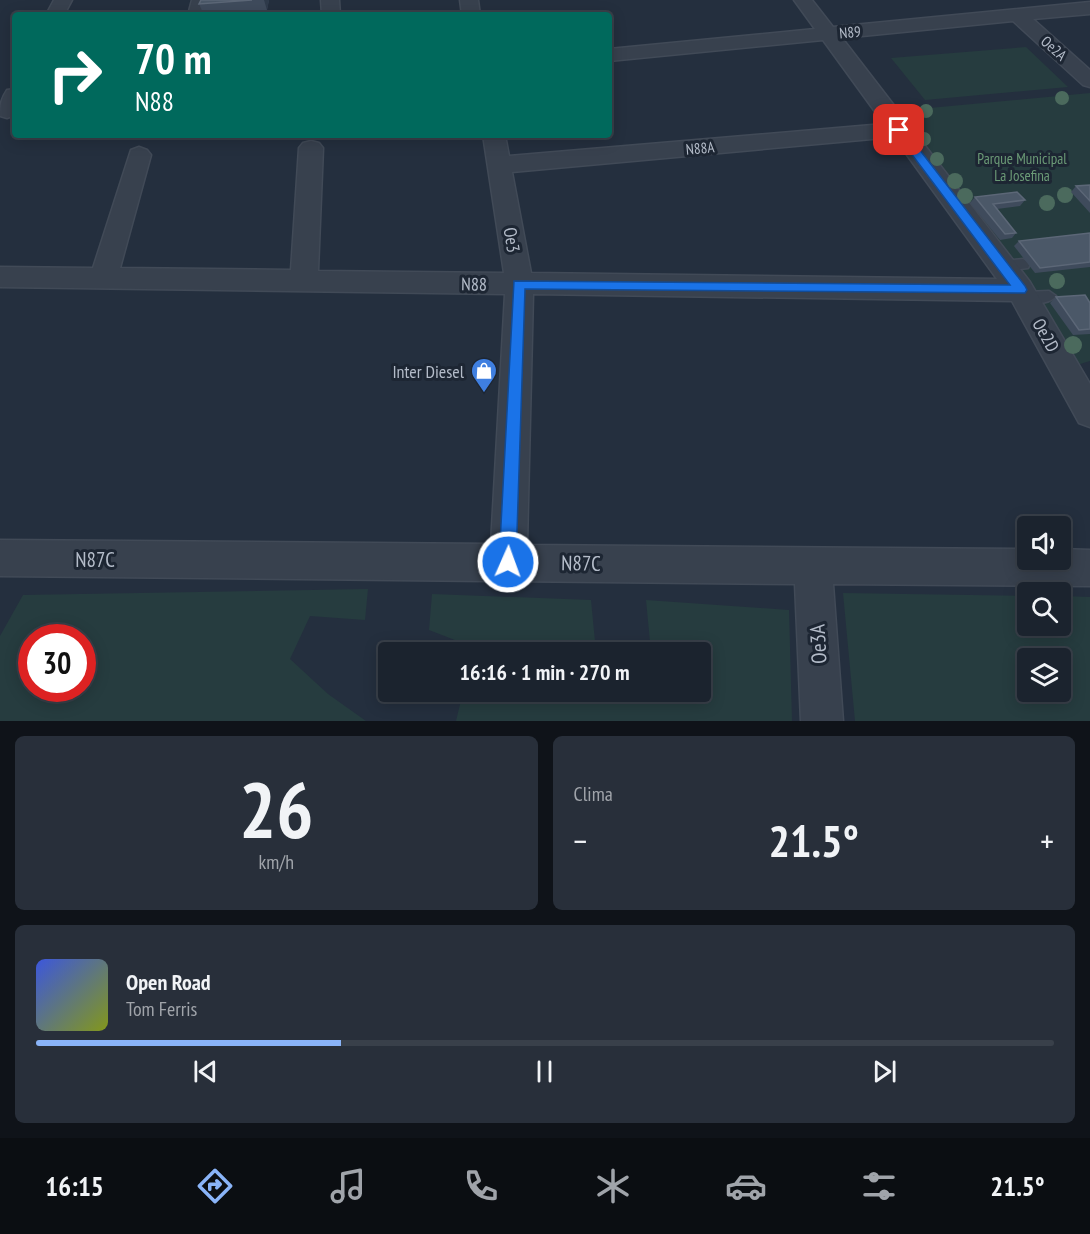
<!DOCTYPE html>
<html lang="es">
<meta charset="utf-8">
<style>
body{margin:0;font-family:"PT Sans Narrow",sans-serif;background:#282f3a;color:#f1f3f6;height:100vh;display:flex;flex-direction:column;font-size:22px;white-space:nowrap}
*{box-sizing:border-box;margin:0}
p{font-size:20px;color:#a0a4aa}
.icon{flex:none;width:33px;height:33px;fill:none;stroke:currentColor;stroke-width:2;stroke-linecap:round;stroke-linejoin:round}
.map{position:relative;height:721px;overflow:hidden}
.panel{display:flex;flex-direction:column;gap:15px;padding:15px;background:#0f1319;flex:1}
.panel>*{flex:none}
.banner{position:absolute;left:12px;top:12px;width:600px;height:126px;border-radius:6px;box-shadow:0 3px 15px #0003,0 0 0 2px #39404a;background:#00695c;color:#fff;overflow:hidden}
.fabs{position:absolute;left:1017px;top:516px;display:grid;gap:12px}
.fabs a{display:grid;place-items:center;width:54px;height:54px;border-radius:6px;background:#1b232e;box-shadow:0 3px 15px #0003,0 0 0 2px #39404a;font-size:30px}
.speed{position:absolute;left:18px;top:624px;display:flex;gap:12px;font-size:30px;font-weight:700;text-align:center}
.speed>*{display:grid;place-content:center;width:78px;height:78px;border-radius:50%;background:#1b232e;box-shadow:0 3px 15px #0003,0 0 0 2px #39404a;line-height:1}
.speed .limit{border:9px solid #d22;background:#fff;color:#111}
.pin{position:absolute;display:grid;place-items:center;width:51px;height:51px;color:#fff;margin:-26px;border-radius:12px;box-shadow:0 3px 9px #0006}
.me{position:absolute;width:66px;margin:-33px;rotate:2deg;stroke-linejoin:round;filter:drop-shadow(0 0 4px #0008)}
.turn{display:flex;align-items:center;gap:21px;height:126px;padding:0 24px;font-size:27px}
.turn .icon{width:78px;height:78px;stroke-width:2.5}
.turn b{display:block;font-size:42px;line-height:51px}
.big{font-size:45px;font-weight:700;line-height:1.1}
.panel .card{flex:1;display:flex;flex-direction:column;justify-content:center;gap:9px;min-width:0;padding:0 21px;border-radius:9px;background:#282f3a}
.panel .dial{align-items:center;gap:0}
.dial b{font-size:78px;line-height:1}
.song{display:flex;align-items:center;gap:18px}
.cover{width:72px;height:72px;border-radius:9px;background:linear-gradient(135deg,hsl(230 70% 55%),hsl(70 70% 35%))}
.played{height:6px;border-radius:3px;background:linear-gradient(90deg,#8ab4f8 30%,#39404a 30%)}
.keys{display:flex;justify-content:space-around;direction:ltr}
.heat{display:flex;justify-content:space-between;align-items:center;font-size:33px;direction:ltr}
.panel .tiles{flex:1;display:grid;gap:15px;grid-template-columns:1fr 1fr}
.card:last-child{grid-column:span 2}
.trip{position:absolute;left:378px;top:642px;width:333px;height:60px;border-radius:6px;background:#1b232e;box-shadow:0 3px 15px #0003,0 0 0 2px #39404a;font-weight:700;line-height:60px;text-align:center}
.tab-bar{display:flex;height:96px;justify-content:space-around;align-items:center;background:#0b0e12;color:#a0a4aa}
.tab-bar .icon{width:42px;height:42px}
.tab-bar .active{color:#8ab4f8}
.tab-bar b{font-size:27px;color:#f1f3f6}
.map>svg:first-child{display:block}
.green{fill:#263c3f;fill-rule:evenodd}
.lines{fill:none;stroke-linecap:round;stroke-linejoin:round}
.service-casing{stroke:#414a57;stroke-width:3}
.minor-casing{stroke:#414a57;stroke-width:3}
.service{fill:#38414e;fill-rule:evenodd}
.minor{fill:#38414e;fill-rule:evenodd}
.tree{fill:#4b6a5d}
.wall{fill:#3f4b5c}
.shaded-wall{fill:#2f3b4b}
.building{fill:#4b5868;stroke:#5c6777;stroke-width:1.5}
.route{fill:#1a73e8;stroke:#114b97;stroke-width:1.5}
.labels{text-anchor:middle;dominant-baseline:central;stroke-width:6;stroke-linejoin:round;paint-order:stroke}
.far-street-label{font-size:15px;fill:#b4bcc9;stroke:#1d2633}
.far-park-label{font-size:15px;fill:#6b9a76;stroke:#1d2633}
.street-label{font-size:18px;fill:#b4bcc9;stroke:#1d2633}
.poi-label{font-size:18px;fill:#b4bcc9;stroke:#1d2633;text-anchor:end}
.near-street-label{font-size:21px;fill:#b4bcc9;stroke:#1d2633}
</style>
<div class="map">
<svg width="1090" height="721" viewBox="0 0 1090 721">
<rect width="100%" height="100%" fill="#242f3e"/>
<g class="green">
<polygon points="1026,47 1068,87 925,100 891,58"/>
<polygon points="1090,93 1090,361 1080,364 1072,360 897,111"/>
<path d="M368,589l-3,31 -55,-4 -20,43 38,35 38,27h-366v-85l23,-41zM32,638h50v50h-50z"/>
<path d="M843,593l184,3 1,30h32l1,-30 29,1v124h-235zM1028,658h32v34h-32z"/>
<polygon points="432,594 591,600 596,652 472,652 473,647 429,630"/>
<polygon points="646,600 789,610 792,721 456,721 463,692 700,692 700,652 651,652"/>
</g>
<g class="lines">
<defs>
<g id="service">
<polygon points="1023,259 1030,264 1028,268 1003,271 996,266 1003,261"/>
<path d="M1049,291l7,5c-7,9 -32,10 -39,1l7,-5z"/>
</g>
<g id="minor">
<polygon points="54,0 72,0 64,15 46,15"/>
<polygon points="192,0 210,0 206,15 188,15"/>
<polygon points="321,0 339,0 340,15 322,15"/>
<polygon points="460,0 478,0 480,15 462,15"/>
<path d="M794,0h18l21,27 257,-25v12l-57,5 57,51v17l-7,-2 -70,-64 -171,17 188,244 60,102v43l-11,-4 -67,-122 -479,-7 -6,251 501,4v11h32v-11l30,1v36l-257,-2 10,137h-42l-6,-137 -795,-8v-36l491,4 14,-250 -505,-7v-20l93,1 38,-118 8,-3 8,3 4,5 -31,113 171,2 8,-122 4,-5 8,-2 8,2 4,5 -5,123 186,2 -21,-138h22l4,21 375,-32 -61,-84 -214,21v-12l206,-20zM894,137l103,142 -466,-6 -19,-101z"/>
<path d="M15,89v26l-8,3 -7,-2c0,-11 1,-17 7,-26z"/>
</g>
</defs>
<use href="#service" class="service-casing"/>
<use href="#minor" class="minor-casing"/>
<use href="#service" class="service"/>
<use href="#minor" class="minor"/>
</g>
<g class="tree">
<circle cx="1062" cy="98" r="7"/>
<circle cx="926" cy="111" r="7"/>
<circle cx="924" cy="139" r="7"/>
<circle cx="937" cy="159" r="7"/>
<circle cx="955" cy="181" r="8"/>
<circle cx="1065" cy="195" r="8"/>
<circle cx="965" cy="196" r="8"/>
<circle cx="1047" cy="203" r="8"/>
<circle cx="1057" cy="281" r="8"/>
<circle cx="1073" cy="345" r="9"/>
</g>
<g class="wall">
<polygon points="201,0 269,0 267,10 209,15 204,15 199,4"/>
<polygon points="1090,185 1090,213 1071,192 1076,186"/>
<polygon points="975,197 1025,200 1020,206 997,209 1016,233 1012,238 1000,240 970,203"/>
<polygon points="1090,233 1090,267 1035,273 1014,246 1019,241"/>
<polygon points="1056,297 1090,303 1090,334 1073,335 1050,303"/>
</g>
<polygon class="shaded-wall" points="264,0 269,0 267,10"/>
<g class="building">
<polygon points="201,0 252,0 199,4"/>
<polygon points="1090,185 1090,201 1076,186"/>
<polygon points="1017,192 1025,200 993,204 1016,233 1005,234 975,197"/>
<polygon points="1090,233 1090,262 1040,268 1019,241"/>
<polygon points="1085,295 1090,303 1090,329 1079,330 1056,297"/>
</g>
<polygon class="route" points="899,126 902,127 1025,286 1027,290 1025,293 525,289 516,562 514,567 508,570 502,567 499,562 514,281 1010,285 895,132 895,127"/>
<defs>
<symbol id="shop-pin" viewBox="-11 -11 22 30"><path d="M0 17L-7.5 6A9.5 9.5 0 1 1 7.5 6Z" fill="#3f7fe0" stroke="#1d2633"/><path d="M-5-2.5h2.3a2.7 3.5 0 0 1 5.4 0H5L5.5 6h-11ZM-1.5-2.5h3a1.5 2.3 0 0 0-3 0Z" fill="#fff"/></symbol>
</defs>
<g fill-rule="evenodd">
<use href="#shop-pin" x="469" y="356" width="30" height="40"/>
</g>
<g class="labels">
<g class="far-street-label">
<text transform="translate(850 32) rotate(-5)">N89</text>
<text transform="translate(1054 48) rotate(42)">Oe2A</text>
<text transform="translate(700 148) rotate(-5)">N88A</text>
</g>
<g class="far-park-label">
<text x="1022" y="158">Parque Municipal<tspan x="1022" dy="17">La Josefina</tspan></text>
</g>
<g class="street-label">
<text transform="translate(512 240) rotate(81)">Oe3</text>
<text transform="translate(474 284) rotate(1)">N88</text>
<text transform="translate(1046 335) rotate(61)">Oe2D</text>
</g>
<g class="poi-label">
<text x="464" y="371">Inter Diesel</text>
</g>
<g class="near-street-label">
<text x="95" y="559">N87C</text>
<text transform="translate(581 563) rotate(1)">N87C</text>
<text transform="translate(818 644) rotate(-93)">Oe3A</text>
</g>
</g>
</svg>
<div class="fabs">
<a><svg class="icon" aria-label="sound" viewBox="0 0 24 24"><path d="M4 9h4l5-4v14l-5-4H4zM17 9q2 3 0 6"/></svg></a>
<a><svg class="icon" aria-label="search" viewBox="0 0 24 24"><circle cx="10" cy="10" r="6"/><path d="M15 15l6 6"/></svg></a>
<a><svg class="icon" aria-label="layers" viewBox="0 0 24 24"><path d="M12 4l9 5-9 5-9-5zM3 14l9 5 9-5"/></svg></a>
</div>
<div class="speed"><div class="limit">30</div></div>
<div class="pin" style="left:899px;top:130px;background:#d93025"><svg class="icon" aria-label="arrive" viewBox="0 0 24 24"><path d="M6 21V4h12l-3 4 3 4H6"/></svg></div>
<svg class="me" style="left:508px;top:562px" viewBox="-20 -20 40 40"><circle r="17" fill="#1a73e8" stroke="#fff" stroke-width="3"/><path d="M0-11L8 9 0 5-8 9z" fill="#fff"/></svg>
<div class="trip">16:16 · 1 min · 270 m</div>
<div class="banner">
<div class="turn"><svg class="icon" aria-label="right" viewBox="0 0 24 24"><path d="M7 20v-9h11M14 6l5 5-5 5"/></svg><div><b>70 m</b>N88</div></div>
</div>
</div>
<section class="panel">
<div class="tiles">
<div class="card dial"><b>26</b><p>km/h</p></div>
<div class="card"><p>Clima</p>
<div class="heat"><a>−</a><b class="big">21.5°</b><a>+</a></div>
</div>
<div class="card">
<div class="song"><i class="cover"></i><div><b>Open Road</b><p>Tom Ferris</p></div></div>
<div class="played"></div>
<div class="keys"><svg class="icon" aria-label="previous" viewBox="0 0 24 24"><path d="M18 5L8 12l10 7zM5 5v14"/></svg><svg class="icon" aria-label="pause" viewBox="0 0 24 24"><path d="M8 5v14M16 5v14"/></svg><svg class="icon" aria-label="next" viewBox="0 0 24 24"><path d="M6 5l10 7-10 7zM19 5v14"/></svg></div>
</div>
</div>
</section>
<nav class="tab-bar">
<b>16:15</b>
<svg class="icon active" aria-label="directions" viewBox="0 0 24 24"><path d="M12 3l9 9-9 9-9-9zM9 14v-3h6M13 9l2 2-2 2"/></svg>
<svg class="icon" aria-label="music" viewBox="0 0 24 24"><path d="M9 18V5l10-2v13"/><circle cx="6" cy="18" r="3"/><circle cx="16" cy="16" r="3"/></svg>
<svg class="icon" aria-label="phone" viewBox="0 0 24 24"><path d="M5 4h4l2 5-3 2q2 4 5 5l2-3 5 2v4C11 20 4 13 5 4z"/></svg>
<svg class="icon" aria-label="climate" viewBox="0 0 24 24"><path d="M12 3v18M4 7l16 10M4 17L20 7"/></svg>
<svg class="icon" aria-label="car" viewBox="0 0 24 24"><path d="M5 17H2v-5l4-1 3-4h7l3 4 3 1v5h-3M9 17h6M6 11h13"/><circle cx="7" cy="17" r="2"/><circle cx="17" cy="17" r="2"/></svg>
<svg class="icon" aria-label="filters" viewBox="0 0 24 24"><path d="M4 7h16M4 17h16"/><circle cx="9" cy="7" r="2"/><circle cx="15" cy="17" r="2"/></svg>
<b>21.5°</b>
</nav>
